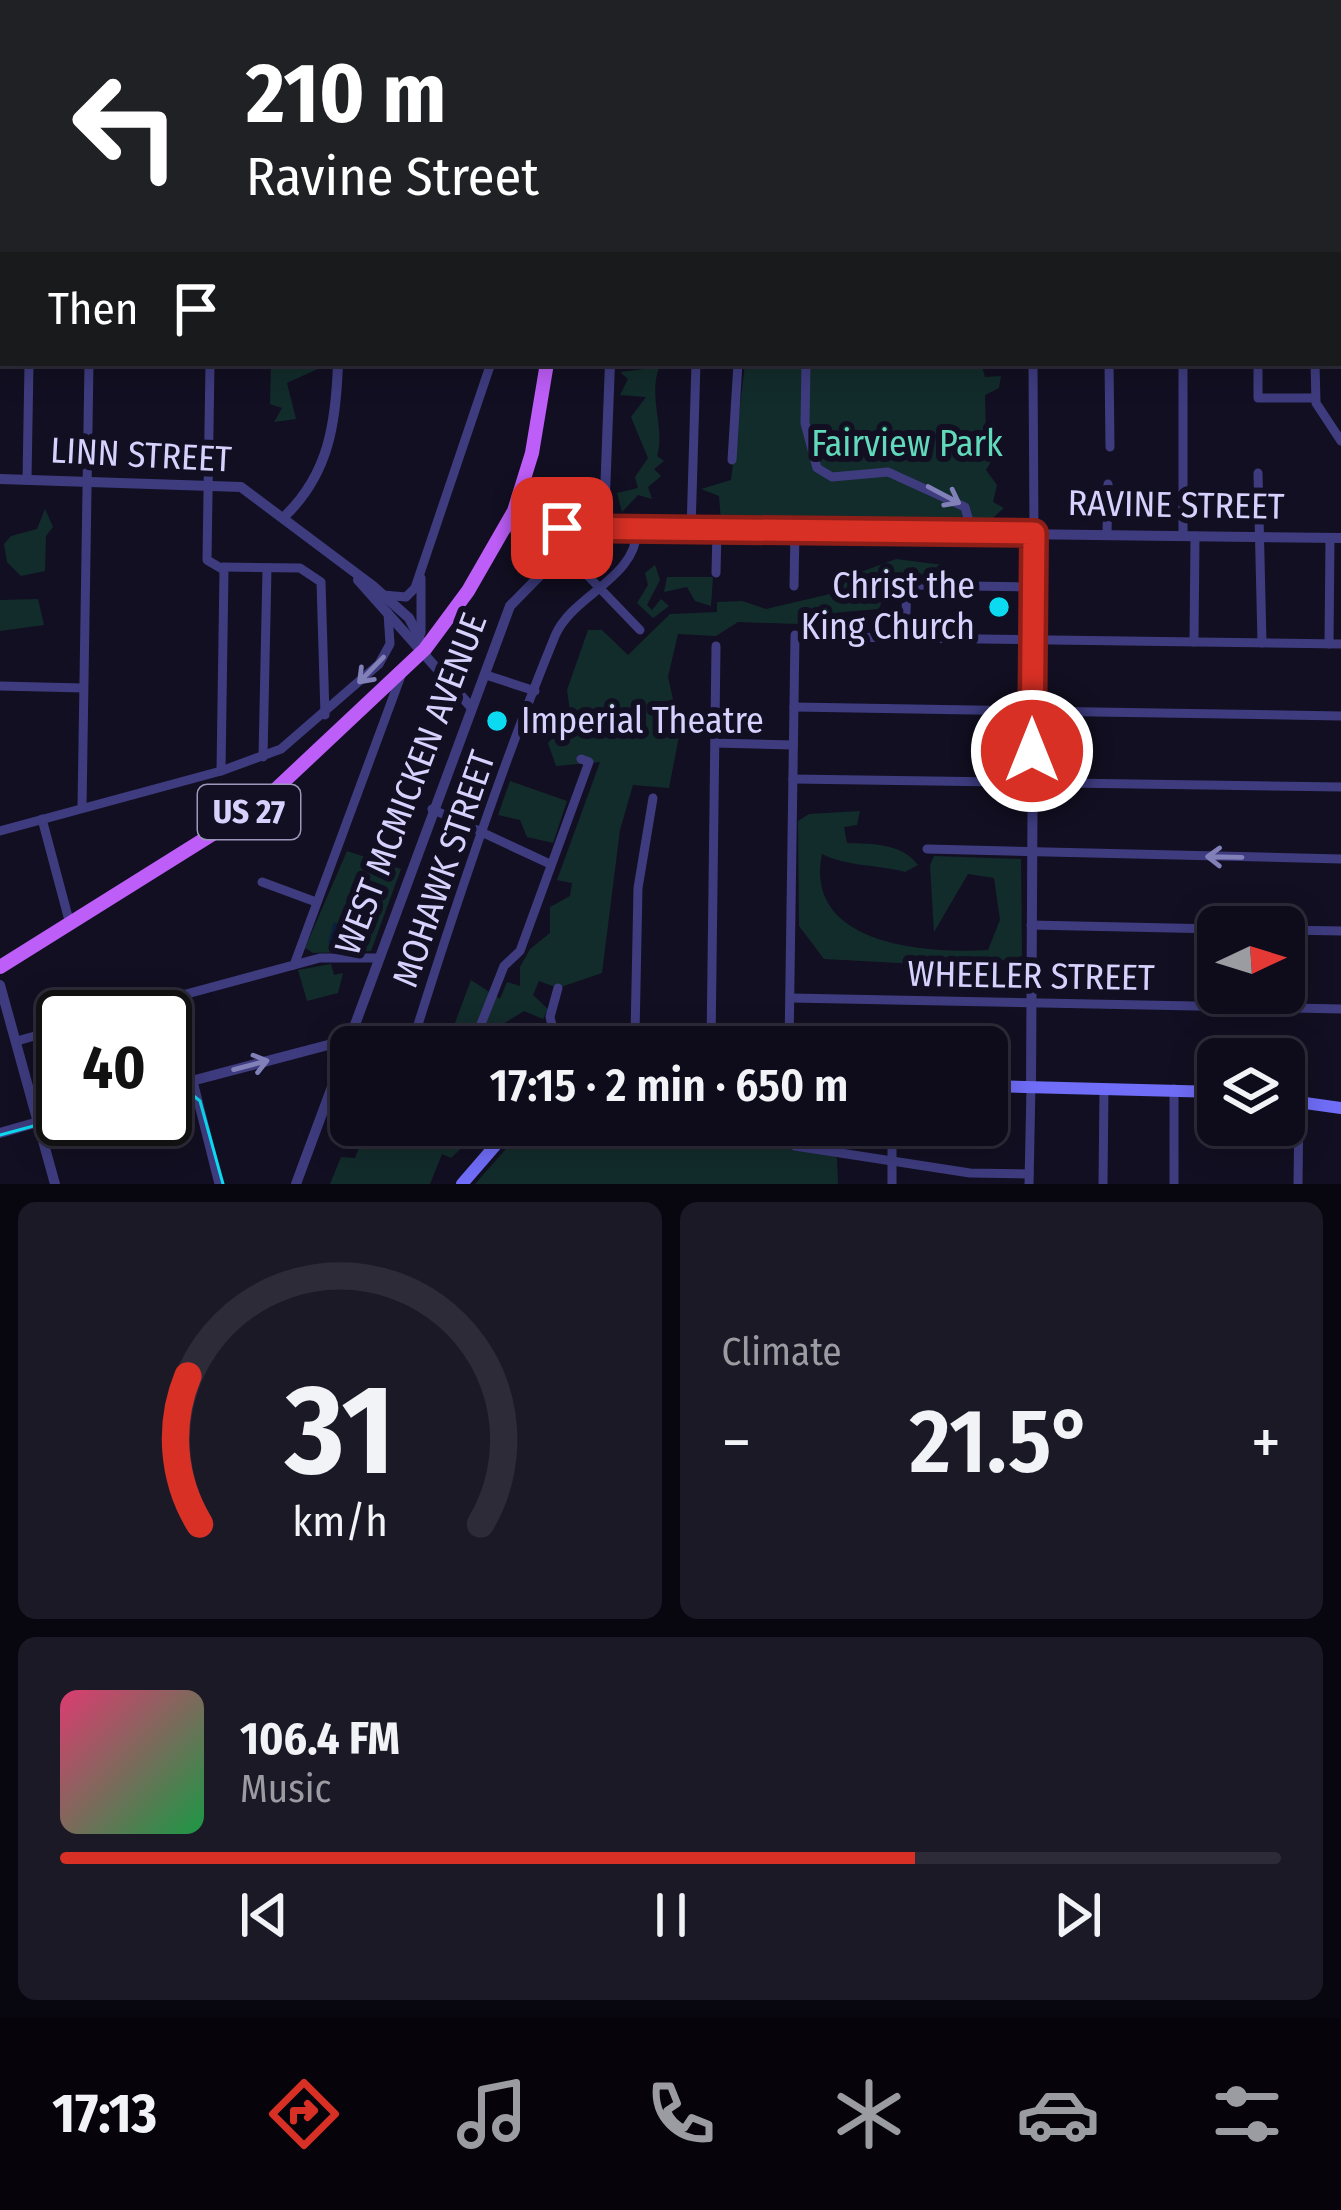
<!DOCTYPE html>
<meta charset="utf-8">
<style>
body{margin:0;font-family:"Fira Sans Condensed",sans-serif;background:#1c1927;color:#f1f3f6;height:100vh;display:flex;flex-direction:column;font-size:45px;white-space:nowrap}
*{box-sizing:border-box;margin:0}
p{font-size:39px;color:#9b9ba2}
.icon{flex:none;width:66px;height:66px;fill:none;stroke:currentColor;stroke-width:2;stroke-linecap:round;stroke-linejoin:round}
.map{position:relative;height:1184px;overflow:hidden}
.sheet{display:flex;flex-direction:column;gap:18px;padding:18px;background:#08060e;flex:1}
.sheet>*{flex:none}
.hud{position:absolute;left:0px;top:0px;width:1341px;height:366px;box-shadow:0 6px 30px #0003,0 0 0 3px #2e2b39;background:#202124;color:#fff;overflow:hidden}
.needle{width:78px;rotate:86deg}
.tools{position:absolute;left:1197px;top:906px;display:grid;gap:24px}
.tools a{display:grid;place-items:center;width:108px;height:108px;border-radius:18px;background:#0e0b1a;box-shadow:0 6px 30px #0003,0 0 0 3px #2e2b39;font-size:60px}
.speed{position:absolute;left:36px;top:990px;display:flex;gap:24px;font-size:60px;font-weight:700;text-align:center}
.speed>*{display:grid;place-content:center;width:156px;height:156px;border-radius:50%;background:#0e0b1a;box-shadow:0 6px 30px #0003,0 0 0 3px #2e2b39;line-height:1}
.speed .limit{border:6px solid #111;border-radius:18px;background:#fff;color:#111}
.pin{position:absolute;display:grid;place-items:center;width:102px;height:102px;color:#fff;margin:-51px;border-radius:24px;box-shadow:0 6px 18px #0006}
.me{position:absolute;width:132px;margin:-66px;rotate:0deg;stroke-linejoin:round;filter:drop-shadow(0 0 9px #0008)}
.turn{display:flex;align-items:center;gap:42px;height:252px;padding:0 48px;font-size:54px}
.turn .icon{width:156px;height:156px;stroke-width:2.5}
.turn b{display:block;font-size:84px;line-height:102px}
.then{display:flex;align-items:center;height:114px;padding:0 48px;background:#0003;gap:24px;font-size:45px}
.big{font-size:90px;font-weight:600;line-height:1.1}
.sheet .widget{flex:1;display:flex;flex-direction:column;justify-content:center;gap:18px;min-width:0;padding:0 42px;border-radius:18px;background:#1c1927}
.sheet .dial{align-items:center;gap:0}
.dial svg{height:312px;overflow:visible;fill:none;stroke:#2e2b39;stroke-width:7;stroke-linecap:round;text-anchor:middle}
.dial text{fill:#f1f3f6;stroke:none}
.song{display:flex;align-items:center;gap:36px}
.cover{width:144px;height:144px;border-radius:18px;background:linear-gradient(135deg,hsl(340 70% 55%),hsl(140 70% 35%))}
.played{height:12px;border-radius:6px;background:linear-gradient(90deg,#d93025 70%,#2e2b39 70%)}
.keys{display:flex;justify-content:space-around;direction:ltr}
.heat{display:flex;justify-content:space-between;align-items:center;font-size:66px;direction:ltr}
.sheet .tiles{flex:1;display:grid;gap:18px;grid-template-columns:1fr 1fr}
.widget:last-child{grid-column:span 2}
.trip{position:absolute;left:330px;top:1026px;width:678px;height:120px;border-radius:18px;background:#0e0b1a;box-shadow:0 6px 30px #0003,0 0 0 3px #2e2b39;font-weight:600;line-height:120px;text-align:center}
.dock{display:flex;height:192px;justify-content:space-around;align-items:center;background:#06040a;color:#9b9ba2}
.dock .icon{width:84px;height:84px}
.dock .current{color:#d93025}
.dock b{font-size:54px;color:#f1f3f6}
.map>svg:first-child{display:block}
.green{fill:#122c2b}
.water{fill:#0c1e3e}
.lines{fill:none;stroke-linecap:round;stroke-linejoin:round}
.minor{stroke:#3e3c7f;stroke-width:9}
.tertiary{stroke:#3e3c7f;stroke-width:10}
.secondary{stroke:#706df8;stroke-width:12}
.primary{stroke:#be5ef8;stroke-width:14}
.tram{stroke:#0bdaf0;stroke-width:3}
.oneway{stroke:#8280b8}
.route-casing{stroke:#8d1f18;stroke-width:30}
.route{stroke:#d93025;stroke-width:21}
.poi-dot{fill:#0bdaf0;stroke:#120f22;stroke-width:4.5}
.labels{text-anchor:middle;dominant-baseline:central;stroke-width:12;stroke-linejoin:round;paint-order:stroke}
.shield{fill:#120f22;stroke:#9b98bb;stroke-width:3}
.shield-label{font-size:33px;font-weight:bold;fill:#d6d2fd}
.park-label{font-size:36px;fill:#61dabb;stroke:#120f22}
.street-label{font-size:36px;fill:#d6d2fd;stroke:#120f22}
.poi-label{font-size:36px;fill:#d6d2fd;stroke:#120f22;text-anchor:end}
</style>
<div class="map">
<svg width="1341" height="1184" viewBox="0 0 1341 1184">
<rect width="100%" height="100%" fill="#120f22"/>
<g class="green">
<polygon points="821,0 1148,0 1150,3 819,3"/>
<polygon points="271,363 321,363 320,368 287,383 296,419 274,422 282,408 270,404"/>
<path d="M646,363h15c-15,32 5,64 -4,93l7,5 -10,8 7,7 -13,11 4,12 -14,-4 -16,17 -5,-19 21,-5 -3,-11 13,-19 -17,-41 15,-20 -26,-2 8,-16 -8,-7 23,-3z"/>
<polygon points="981,363 985,377 1001,376 999,388 985,395 986,436 999,448 986,470 997,485 993,502 1004,508 987,523 721,521 719,496 701,489 731,480 745,364"/>
<polygon points="45,509 53,527 46,536 45,571 21,576 7,562 4,544 11,536 37,529"/>
<polygon points="896,559 943,565 945,586 886,588 879,609 832,613 827,625 738,622 716,636 678,634 668,677 680,731 669,788 633,785 620,830 602,973 558,988 539,981 533,995 548,1009 543,1019 524,1011 503,1024 495,1047 446,1047 471,980 500,999 507,982 520,986 520,967 530,949 550,933 550,907 570,896 572,883 557,880 600,762 556,766 548,743 571,718 567,690 588,630 602,630 628,655 670,614 717,612 717,602 742,601 766,609 838,592 850,576"/>
<polygon points="655,565 660,580 647,605 652,610 661,599 669,606 653,618 637,603 648,585 645,573"/>
<polygon points="667,577 713,577 711,606 695,601 687,587 664,592"/>
<polygon points="38,599 44,625 0,631 0,600"/>
<polygon points="510,781 567,801 553,843 527,837 520,820 498,815"/>
<path d="M860,811l-3,14 -13,2 3,16c25,1 55,0 71,22l-13,7c-29,-8 -57,-5 -83,-18 -19,91 104,100 166,96l12,-30 -6,-42 -26,-4 -34,58 -4,-67 4,-9 87,3 1,97 -48,11 -150,-8 -25,-33 -1,-105 11,-7z"/>
<polygon points="347,851 401,869 371,951 313,953 305,948"/>
<polygon points="331,964 334,975 343,973 338,993 307,1001 298,970"/>
<polygon points="368,1125 484,1125 495,1132 485,1142 469,1141 451,1158 442,1154 430,1184 330,1184 341,1157 355,1158"/>
<polygon points="527,1125 786,1125 788,1136 837,1158 838,1184 475,1184"/>
</g>
<polygon class="water" points="334,922 353,934 355,925 364,924 366,943 328,943"/>
<g class="lines">
<g class="minor">
<polyline points="265,1 265,0"/>
<polyline points="8,3 8,0"/>
<polyline points="102,3 102,0"/>
<polyline points="216,3 216,0"/>
<polyline points="589,3 590,0"/>
<polyline points="0,86 3,86"/>
<polyline points="1338,136 1341,134"/>
<polyline points="1338,283 1341,281"/>
<polyline points="0,287 3,287"/>
<polyline points="210,363 207,560 224,570 221,771"/>
<polyline points="806,363 805,423 817,468 832,477 888,472 965,507 972,532"/>
<polyline points="1033,363 1034,533"/>
<polyline points="1109,363 1110,447"/>
<polyline points="1258,363 1258,398 1315,398"/>
<polyline points="1315,363 1316,403 1341,441"/>
<polyline points="732,460 738,363"/>
<polyline points="1258,473 1262,643"/>
<polyline points="27,480 29,363"/>
<polyline points="691,530 696,363"/>
<polyline points="1107,533 1108,484"/>
<polyline points="1183,535 1183,363"/>
<polyline points="564,551 640,630"/>
<polyline points="223,567 300,568 321,582 325,715"/>
<polyline points="716,573 717,530"/>
<polyline points="794,586 795,529"/>
<polyline points="383,595 406,597 415,588 491,363"/>
<polyline points="421,633 421,578"/>
<polyline points="838,637 1341,644"/>
<polyline points="905,638 907,585 1033,587"/>
<polyline points="1194,642 1195,536"/>
<polyline points="1329,644 1330,538"/>
<polyline points="486,675 535,691"/>
<polyline points="0,686 83,688"/>
<polyline points="794,707 1341,716"/>
<polyline points="715,743 793,745"/>
<polyline points="263,757 267,568"/>
<polyline points="793,779 1341,787"/>
<polyline points="82,808 89,363"/>
<polyline points="432,809 550,864"/>
<polyline points="42,819 70,924"/>
<polyline points="0,831 221,771 281,749 379,664 390,644 388,613"/>
<polyline points="927,849 1341,859"/>
<polyline points="262,882 316,902"/>
<polyline points="1031,925 1218,929"/>
<polyline points="1284,930 1341,931"/>
<polyline points="294,965 402,673"/>
<polyline points="791,998 1341,1009"/>
<polyline points="101,1017 320,958 378,958"/>
<polyline points="635,1035 638,888 653,798"/>
<polyline points="555,1038 550,1017 558,988"/>
<polyline points="17,1041 63,1028"/>
<path d="M411,1047c43,-138 89,-277 144,-411 17,-41 81,-57 82,-106"/>
<polyline points="472,1047 504,966 520,951 589,762 581,759"/>
<polyline points="711,1047 716,646"/>
<polyline points="789,1047 795,635"/>
<polyline points="193,1081 219,1184"/>
<polyline points="892,1125 892,1184"/>
<polyline points="795,1146 970,1173 1029,1174"/>
<polyline points="1029,1184 1031,1086"/>
<polyline points="1103,1184 1104,1088"/>
<polyline points="1174,1184 1174,1089"/>
<polyline points="1298,1184 1299,1102"/>
</g>
<g class="tertiary">
<polyline points="1313,0 1331,3"/>
<polyline points="343,3 343,0"/>
<polyline points="713,3 714,0"/>
<polyline points="0,479 241,487 373,586 409,618 425,649"/>
<path d="M284,517c45,-43 52,-94 54,-154"/>
<polyline points="505,528 1341,538"/>
<polyline points="358,580 471,707"/>
<polyline points="0,985 55,1184"/>
<polyline points="1031,1086 1034,533"/>
<polyline points="165,1088 347,1040"/>
<polyline points="0,1133 63,1115"/>
<polyline points="296,1184 510,606 564,551 604,521 610,363"/>
</g>
<g class="secondary">
<polyline points="1155,0 1156,3"/>
<polyline points="1338,62 1341,62"/>
<path d="M547,1047c28,-33 117,-7 157,0"/>
<polyline points="987,1086 1218,1092"/>
<polyline points="1284,1100 1341,1108"/>
<polyline points="462,1184 513,1125"/>
</g>
<g class="primary">
<polyline points="627,3 629,0"/>
<polyline points="0,967 259,805 425,649 468,591 514,511 532,453 547,363"/>
</g>
<g class="tram">
<polyline points="165,1091 184,1088 200,1101 223,1184"/>
<polyline points="0,1135 63,1118"/>
</g>
</g>
<defs><path id="oneway-shaft" d="M-6 0H5M1.5-3L5.5 0L1.5 3" fill="none" stroke-width="1.6" stroke-linecap="round" stroke-linejoin="round" transform="scale(3)"/></defs>
<g class="oneway">
<use href="#oneway-shaft" transform="translate(944 495) rotate(28)"/>
<use href="#oneway-shaft" transform="translate(371 670) rotate(134)"/>
<use href="#oneway-shaft" transform="translate(1224 857) rotate(-179)"/>
<use href="#oneway-shaft" transform="translate(251 1065) rotate(-15)"/>
</g>
<g class="lines">
<defs>
<polyline id="route" points="562,528 1034,533 1032,751"/>
</defs>
<use href="#route" class="route-casing"/>
<use href="#route" class="route"/>
</g>
<g class="poi-dot">
<circle cx="999" cy="607" r="12"/>
<circle cx="497" cy="721" r="12"/>
</g>
<g class="labels">
<rect class="shield" x="198" y="785" width="102" height="54" rx="9"/>
<g class="shield-label">
<text x="249" y="812">US 27</text>
</g>
<g class="park-label">
<text x="907" y="444">Fairview Park</text>
</g>
<g class="street-label">
<text transform="translate(141 455) rotate(3)">LINN STREET</text>
<text transform="translate(1176 505) rotate(1)">RAVINE STREET</text>
<text transform="translate(411 784) rotate(-69)">WEST MCMICKEN AVENUE</text>
<text transform="translate(444 869) rotate(-71)">MOHAWK STREET</text>
<text transform="translate(1031 976) rotate(1)">WHEELER STREET</text>
</g>
<g class="poi-label">
<text x="975" y="586">Christ the<tspan x="975" dy="41">King Church</tspan></text>
<text x="521" y="721" text-anchor="start">Imperial Theatre</text>
</g>
</g>
</svg>
<div class="tools">
<a><svg class="needle" viewBox="-14 -14 28 28"><path d="M0-13l5 13h-10z" fill="#e53935"/><path d="M0 13l5-13h-10z" fill="#9b9ba2"/></svg></a>
<a><svg class="icon" aria-label="layers" viewBox="0 0 24 24"><path d="M12 4l9 5-9 5-9-5zM3 14l9 5 9-5"/></svg></a>
</div>
<div class="speed"><div class="limit">40</div></div>
<div class="pin" style="left:562px;top:528px;background:#d93025"><svg class="icon" aria-label="arrive" viewBox="0 0 24 24"><path d="M6 21V4h12l-3 4 3 4H6"/></svg></div>
<svg class="me" style="left:1032px;top:751px" viewBox="-20 -20 40 40"><circle r="17" fill="#d93025" stroke="#fff" stroke-width="3"/><path d="M0-11L8 9 0 5-8 9z" fill="#fff"/></svg>
<div class="trip">17:15 · 2 min · 650 m</div>
<div class="hud">
<div class="turn"><svg class="icon" aria-label="left" viewBox="0 0 24 24"><path d="M17 20v-9H6M10 6l-5 5 5 5"/></svg><div><b>210 m</b>Ravine Street</div></div>
<div class="then">Then<svg class="icon" aria-label="arrive" viewBox="0 0 24 24"><path d="M6 21V4h12l-3 4 3 4H6"/></svg></div>
</div>
</div>
<section class="sheet">
<div class="tiles">
<div class="widget dial"><svg viewBox="0 0 100 80">
<path d="M14 69A42 42 0 1 1 86 69"/>
<path d="M14 69A42 42 0 0 1 11 31" stroke="#d93025"/>
<text x="50" y="56" font-size="32" font-weight="700">31</text>
<text x="50" y="72" font-size="11">km/h</text>
</svg></div>
<div class="widget"><p>Climate</p>
<div class="heat"><a>−</a><b class="big">21.5°</b><a>+</a></div>
</div>
<div class="widget">
<div class="song"><i class="cover"></i><div><b>106.4 FM</b><p>Music</p></div></div>
<div class="played"></div>
<div class="keys"><svg class="icon" aria-label="previous" viewBox="0 0 24 24"><path d="M18 5L8 12l10 7zM5 5v14"/></svg><svg class="icon" aria-label="pause" viewBox="0 0 24 24"><path d="M8 5v14M16 5v14"/></svg><svg class="icon" aria-label="next" viewBox="0 0 24 24"><path d="M6 5l10 7-10 7zM19 5v14"/></svg></div>
</div>
</div>
</section>
<nav class="dock">
<b>17:13</b>
<svg class="icon current" aria-label="directions" viewBox="0 0 24 24"><path d="M12 3l9 9-9 9-9-9zM9 14v-3h6M13 9l2 2-2 2"/></svg>
<svg class="icon" aria-label="music" viewBox="0 0 24 24"><path d="M9 18V5l10-2v13"/><circle cx="6" cy="18" r="3"/><circle cx="16" cy="16" r="3"/></svg>
<svg class="icon" aria-label="phone" viewBox="0 0 24 24"><path d="M5 4h4l2 5-3 2q2 4 5 5l2-3 5 2v4C11 20 4 13 5 4z"/></svg>
<svg class="icon" aria-label="climate" viewBox="0 0 24 24"><path d="M12 3v18M4 7l16 10M4 17L20 7"/></svg>
<svg class="icon" aria-label="car" viewBox="0 0 24 24"><path d="M5 17H2v-5l4-1 3-4h7l3 4 3 1v5h-3M9 17h6M6 11h13"/><circle cx="7" cy="17" r="2"/><circle cx="17" cy="17" r="2"/></svg>
<svg class="icon" aria-label="filters" viewBox="0 0 24 24"><path d="M4 7h16M4 17h16"/><circle cx="9" cy="7" r="2"/><circle cx="15" cy="17" r="2"/></svg>
</nav>
